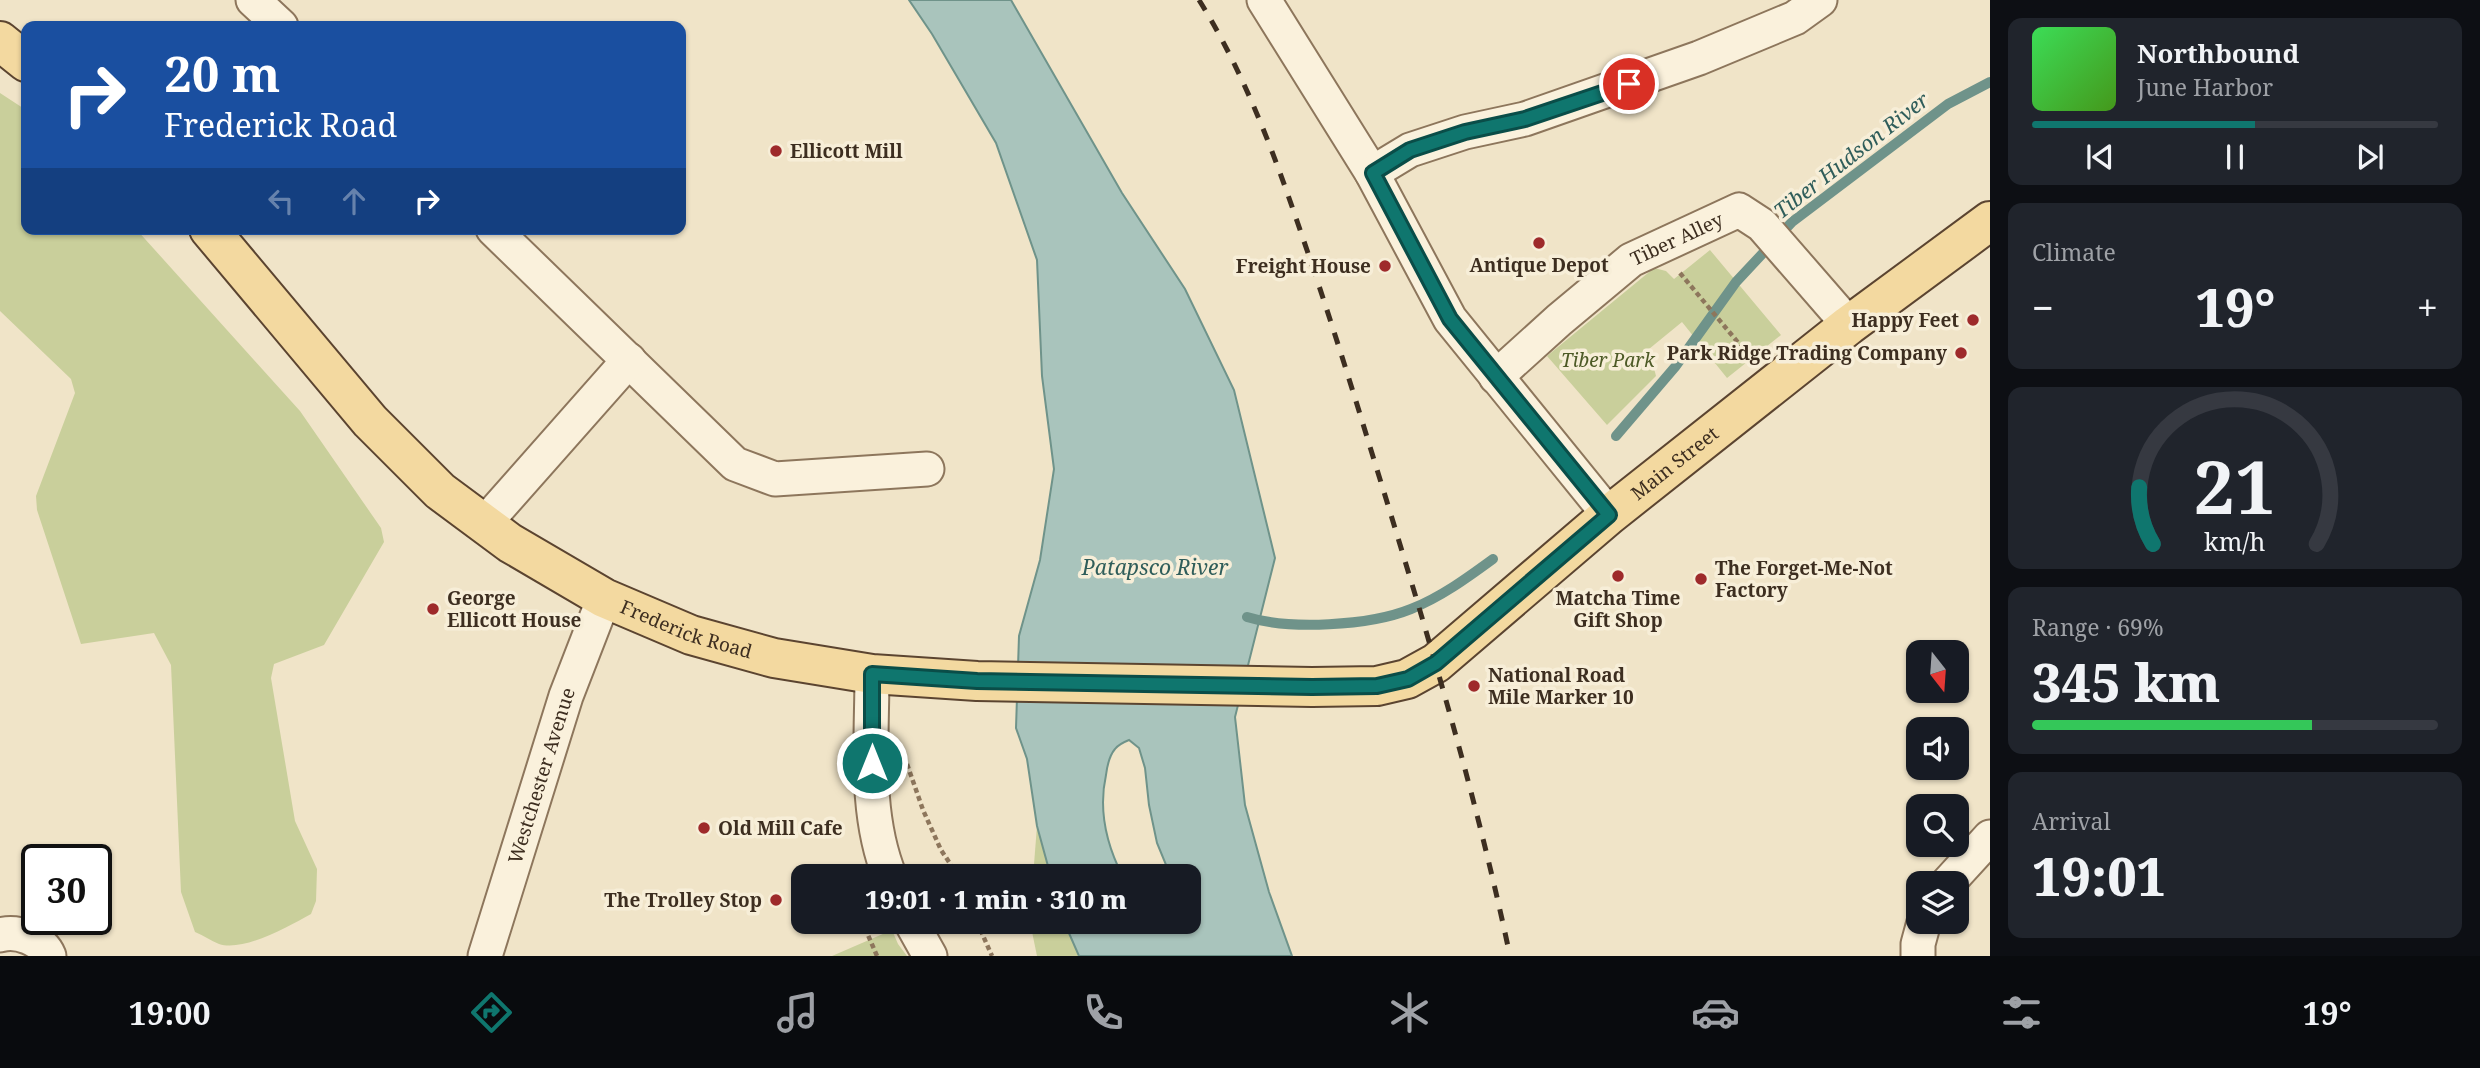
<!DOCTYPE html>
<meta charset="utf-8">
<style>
body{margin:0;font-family:"Noto Serif",serif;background:#20242c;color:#f1f3f6;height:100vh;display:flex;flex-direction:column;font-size:26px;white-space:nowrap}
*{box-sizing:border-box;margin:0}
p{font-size:23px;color:#9ea1a6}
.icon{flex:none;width:38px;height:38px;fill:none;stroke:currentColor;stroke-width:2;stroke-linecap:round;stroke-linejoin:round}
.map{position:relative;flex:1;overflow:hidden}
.details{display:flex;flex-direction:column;gap:18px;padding:18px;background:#0d0f14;width:490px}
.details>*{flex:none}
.guide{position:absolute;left:21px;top:21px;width:665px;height:214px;border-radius:14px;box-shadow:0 2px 5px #0004;background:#1a4fa0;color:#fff;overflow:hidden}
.needle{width:46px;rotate:163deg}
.tools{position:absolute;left:1906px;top:640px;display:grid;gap:14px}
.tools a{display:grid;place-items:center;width:63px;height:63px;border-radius:14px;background:#171b24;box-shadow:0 2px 5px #0004;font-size:35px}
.speed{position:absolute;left:21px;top:844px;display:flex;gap:14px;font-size:35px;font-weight:700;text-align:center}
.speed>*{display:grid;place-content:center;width:91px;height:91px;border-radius:50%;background:#171b24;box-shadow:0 2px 5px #0004;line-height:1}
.speed .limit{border:4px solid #111;border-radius:10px;background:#fff;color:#111}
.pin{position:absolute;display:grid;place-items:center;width:60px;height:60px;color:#fff;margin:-30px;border:4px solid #fff;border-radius:50%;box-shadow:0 2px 7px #0007}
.me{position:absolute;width:77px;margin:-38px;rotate:0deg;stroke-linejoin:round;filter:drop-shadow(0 0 5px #0008)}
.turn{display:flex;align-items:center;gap:24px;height:147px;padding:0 28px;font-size:32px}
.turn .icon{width:91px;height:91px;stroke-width:2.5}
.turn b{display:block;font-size:49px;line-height:60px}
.lanes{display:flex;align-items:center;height:66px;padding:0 28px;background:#0003;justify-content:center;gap:35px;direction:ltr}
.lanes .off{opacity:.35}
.big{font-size:52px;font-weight:800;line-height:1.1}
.details .widget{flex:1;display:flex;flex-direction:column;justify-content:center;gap:10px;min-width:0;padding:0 24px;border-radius:14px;background:#20242c}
.details .dial{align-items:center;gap:0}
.dial svg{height:182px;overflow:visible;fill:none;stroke:#363941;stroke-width:7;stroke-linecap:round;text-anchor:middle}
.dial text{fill:#f1f3f6;stroke:none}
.song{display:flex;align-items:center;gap:21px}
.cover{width:84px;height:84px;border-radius:10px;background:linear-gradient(135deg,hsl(130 70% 55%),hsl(100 70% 35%))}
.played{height:7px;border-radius:4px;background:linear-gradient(90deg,#0f766e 55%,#363941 55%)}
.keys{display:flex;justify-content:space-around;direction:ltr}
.heat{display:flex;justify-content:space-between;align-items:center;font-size:38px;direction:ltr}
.charge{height:10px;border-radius:5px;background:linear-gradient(90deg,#34c759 69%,#363941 0)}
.trip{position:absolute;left:791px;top:864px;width:410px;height:70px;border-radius:14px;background:#171b24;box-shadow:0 2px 5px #0004;font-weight:800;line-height:70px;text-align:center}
.dock{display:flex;height:112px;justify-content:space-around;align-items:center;background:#090b0e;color:#9ea1a6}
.dock .icon{width:49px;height:49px}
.dock .on{color:#0f766e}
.dock b{font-size:32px;color:#f1f3f6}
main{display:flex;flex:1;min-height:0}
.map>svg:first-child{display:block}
.green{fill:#c9cf9b}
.water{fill:#a9c4bc;stroke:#6f938a;stroke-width:2}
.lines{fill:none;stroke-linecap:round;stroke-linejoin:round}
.stream{stroke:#6f938a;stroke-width:10}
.minor-casing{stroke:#8d765c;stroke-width:37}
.major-casing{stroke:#5b4430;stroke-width:42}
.path{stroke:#8d765c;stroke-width:4.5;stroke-dasharray:5 3.5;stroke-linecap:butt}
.minor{stroke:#faf1dc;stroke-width:33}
.major{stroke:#f3d9a0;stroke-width:38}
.rail{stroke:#3d2e20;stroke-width:5;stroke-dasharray:12 12;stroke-linecap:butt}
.route-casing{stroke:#0a4d48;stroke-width:18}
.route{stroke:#0f766e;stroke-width:12}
.poi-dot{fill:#9e2a2b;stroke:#f7eed8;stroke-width:2.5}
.labels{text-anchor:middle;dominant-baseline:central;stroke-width:7;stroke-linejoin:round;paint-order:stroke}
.poi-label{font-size:19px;font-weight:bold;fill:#3d2e20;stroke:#f7eed8;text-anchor:start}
.street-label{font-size:19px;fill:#3d2e20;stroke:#f7eed8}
.park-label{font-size:19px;font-style:italic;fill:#4d5a26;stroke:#f7eed8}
.water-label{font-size:21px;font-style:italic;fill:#2f5d5a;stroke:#f7eed8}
</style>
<main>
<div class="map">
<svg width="1990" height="956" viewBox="0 0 1990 956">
<rect width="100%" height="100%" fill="#f0e4c8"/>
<g class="green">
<path d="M0,93l26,17v119h110l164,182 81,117 3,14 -60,103 -50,19 -3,14 24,143 22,48 -1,32 -5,13c-22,12 -67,38 -92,30 -8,-3 -16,-9 -24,-12l-14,-40 -10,-227 -17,-32 -73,11 -44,-134 -1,-14 39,-103 -4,-14 -71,-68z"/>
<polygon points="1710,250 1781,335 1727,378 1682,322 1649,349 1656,376 1607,425 1547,356 1654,268 1666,271 1674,279"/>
<polygon points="1037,826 1051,877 1033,877"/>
<polygon points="1030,922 1064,922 1079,956 1037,956"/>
<polygon points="892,930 898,944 907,956 832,956"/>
</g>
<path class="water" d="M909,0h102l111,193 63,96 49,101 41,168 -40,159 10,88 24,87 23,64h-213l-14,-32 -1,-2h124v-45h-17l-14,-34 -8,-38 -4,-37 -6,-20 -10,-8c-5,2 -11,5 -14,9 -6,7 -8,18 -9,26 -8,36 0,69 17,102h-72l-14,-51 -10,-67 -11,-31 3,-92 21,-76 14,-91 -12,-93 -5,-116 -41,-117 -64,-109z"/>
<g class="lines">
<g class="stream">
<polyline points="1616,436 1675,367 1736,282 1792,222 1948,104 1990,82"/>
<path d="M1247,617c42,13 122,9 164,-8 30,-12 56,-31 82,-50"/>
</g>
<defs>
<g id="minor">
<polyline points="253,0 281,26"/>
<polyline points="1264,0 1372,173 1450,319 1609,515"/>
<polyline points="1372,173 1410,150 1465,132 1525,119 1699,58 1795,18 1820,0"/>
<polyline points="493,229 735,464 775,479 927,469"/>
<path id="s1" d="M1496,377l63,-57 72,-60 108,-50 23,15 87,100"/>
<polyline points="484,524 629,360"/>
<path d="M872,674c0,66 -8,140 18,203"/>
<polyline points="1947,884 1990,837"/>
<polyline points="911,922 930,956"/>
<path d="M0,935c17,-5 42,4 49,21"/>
<path id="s2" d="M485,956l81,-260 38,-98"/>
<polyline points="1918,956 1918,944 1924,922"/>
</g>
<g id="major">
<polyline points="0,41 26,62"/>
<path id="s3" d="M209,229l161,192 70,70 70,52 94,55 87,37 83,23 98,16 105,7 335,6 65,-1 30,-7 29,-16 173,-148 240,-190 141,-104"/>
</g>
</defs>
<use href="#minor" class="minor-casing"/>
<use href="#major" class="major-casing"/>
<g class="path">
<polyline points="1680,273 1751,358"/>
<polyline points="907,764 923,810 941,850 959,877"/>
<polyline points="977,922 992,956"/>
<polyline points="877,956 865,928 878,923"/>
</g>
<use href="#minor" class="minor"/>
<use href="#major" class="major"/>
<path class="rail" d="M1199,0c43,69 72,145 98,221 25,72 48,144 70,216 53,172 106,343 143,519"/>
</g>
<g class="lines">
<defs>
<polyline id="route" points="872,763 872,674 977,681 1312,687 1377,686 1408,679 1436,663 1609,515 1450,319 1373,173 1410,150 1465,132 1525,119 1629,84"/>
</defs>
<use href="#route" class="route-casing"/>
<use href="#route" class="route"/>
</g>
<g class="poi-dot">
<circle cx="776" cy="151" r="7"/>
<circle cx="1539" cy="243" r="7"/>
<circle cx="1385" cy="266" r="7"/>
<circle cx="1973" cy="320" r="7"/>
<circle cx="1961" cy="353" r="7"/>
<circle cx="1618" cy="576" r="7"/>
<circle cx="1701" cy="579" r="7"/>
<circle cx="433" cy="609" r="7"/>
<circle cx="1474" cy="686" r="7"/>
<circle cx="704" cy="828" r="7"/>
<circle cx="776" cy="900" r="7"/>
</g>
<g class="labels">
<g class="poi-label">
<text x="790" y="151">Ellicott Mill</text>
<text x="1539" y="265" text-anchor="middle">Antique Depot</text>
<text x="1371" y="266" text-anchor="end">Freight House</text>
<text x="1959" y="320" text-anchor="end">Happy Feet</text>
<text x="1947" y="353" text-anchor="end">Park Ridge Trading Company</text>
<text x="1715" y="568">The Forget-Me-Not<tspan x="1715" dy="22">Factory</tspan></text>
<text x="447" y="598">George<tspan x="447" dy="22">Ellicott House</tspan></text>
<text x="1618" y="598" text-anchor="middle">Matcha Time<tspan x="1618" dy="22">Gift Shop</tspan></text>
<text x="1488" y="675">National Road<tspan x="1488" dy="22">Mile Marker 10</tspan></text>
<text x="718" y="828">Old Mill Cafe</text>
<text x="762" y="900" text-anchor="end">The Trolley Stop</text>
</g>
<g class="street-label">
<text stroke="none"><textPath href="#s1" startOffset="229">Tiber Alley</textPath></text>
<text stroke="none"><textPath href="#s3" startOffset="1706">Main Street</textPath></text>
<text stroke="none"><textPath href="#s3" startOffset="634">Frederick Road</textPath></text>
<text stroke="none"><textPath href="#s2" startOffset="189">Westchester Avenue</textPath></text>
</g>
<g class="park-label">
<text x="1608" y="360">Tiber Park</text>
</g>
<g class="water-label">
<text transform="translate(1851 155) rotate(-38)">Tiber Hudson River</text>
<text x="1155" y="567">Patapsco River</text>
</g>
</g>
</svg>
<div class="tools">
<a><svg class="needle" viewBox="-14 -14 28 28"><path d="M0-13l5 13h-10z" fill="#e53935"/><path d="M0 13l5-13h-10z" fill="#9ea1a6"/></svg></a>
<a><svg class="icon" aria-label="sound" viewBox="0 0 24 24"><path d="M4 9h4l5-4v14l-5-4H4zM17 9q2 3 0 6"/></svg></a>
<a><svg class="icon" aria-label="search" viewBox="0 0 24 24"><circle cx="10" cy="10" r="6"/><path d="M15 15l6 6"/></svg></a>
<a><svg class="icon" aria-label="layers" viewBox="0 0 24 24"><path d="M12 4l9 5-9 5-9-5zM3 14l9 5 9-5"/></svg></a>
</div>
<div class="speed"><div class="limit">30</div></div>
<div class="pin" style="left:1629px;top:84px;background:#d93025"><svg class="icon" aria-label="arrive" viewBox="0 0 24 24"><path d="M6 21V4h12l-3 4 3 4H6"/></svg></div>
<svg class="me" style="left:872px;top:763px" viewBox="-20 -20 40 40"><circle r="17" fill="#0f766e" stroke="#fff" stroke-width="3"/><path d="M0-11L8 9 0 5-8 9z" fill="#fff"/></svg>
<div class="trip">19:01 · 1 min · 310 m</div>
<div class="guide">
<div class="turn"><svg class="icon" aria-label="right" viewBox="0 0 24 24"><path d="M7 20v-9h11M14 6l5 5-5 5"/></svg><div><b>20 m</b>Frederick Road</div></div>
<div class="lanes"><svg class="icon off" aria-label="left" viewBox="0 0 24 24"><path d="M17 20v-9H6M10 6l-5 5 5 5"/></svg><svg class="icon off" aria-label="ahead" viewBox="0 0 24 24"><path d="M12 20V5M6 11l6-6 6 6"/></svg><svg class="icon" aria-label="right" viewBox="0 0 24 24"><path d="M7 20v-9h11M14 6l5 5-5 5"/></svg></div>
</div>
</div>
<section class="details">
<div class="widget">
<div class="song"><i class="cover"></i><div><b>Northbound</b><p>June Harbor</p></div></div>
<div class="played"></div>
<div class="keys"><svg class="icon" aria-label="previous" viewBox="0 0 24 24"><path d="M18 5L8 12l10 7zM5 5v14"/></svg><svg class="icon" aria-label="pause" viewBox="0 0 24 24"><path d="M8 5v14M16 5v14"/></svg><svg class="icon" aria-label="next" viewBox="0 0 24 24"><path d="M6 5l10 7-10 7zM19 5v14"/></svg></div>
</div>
<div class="widget"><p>Climate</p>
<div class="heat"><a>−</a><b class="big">19°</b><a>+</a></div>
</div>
<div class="widget dial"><svg viewBox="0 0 100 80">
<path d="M14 69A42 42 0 1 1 86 69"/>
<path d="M14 69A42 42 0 0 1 8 44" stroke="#0f766e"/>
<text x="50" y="56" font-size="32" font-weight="700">21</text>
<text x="50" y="72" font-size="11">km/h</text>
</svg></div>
<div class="widget"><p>Range · 69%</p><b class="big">345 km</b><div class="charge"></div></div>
<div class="widget"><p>Arrival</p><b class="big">19:01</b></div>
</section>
</main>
<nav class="dock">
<b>19:00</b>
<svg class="icon on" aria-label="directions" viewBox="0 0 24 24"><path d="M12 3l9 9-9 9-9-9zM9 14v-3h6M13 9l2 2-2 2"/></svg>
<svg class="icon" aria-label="music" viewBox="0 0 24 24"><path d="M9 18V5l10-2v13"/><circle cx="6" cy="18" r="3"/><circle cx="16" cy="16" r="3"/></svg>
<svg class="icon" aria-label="phone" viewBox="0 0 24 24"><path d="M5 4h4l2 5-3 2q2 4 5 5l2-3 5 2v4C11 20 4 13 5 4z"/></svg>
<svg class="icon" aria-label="climate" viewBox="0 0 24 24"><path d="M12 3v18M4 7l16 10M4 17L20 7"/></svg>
<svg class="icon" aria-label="car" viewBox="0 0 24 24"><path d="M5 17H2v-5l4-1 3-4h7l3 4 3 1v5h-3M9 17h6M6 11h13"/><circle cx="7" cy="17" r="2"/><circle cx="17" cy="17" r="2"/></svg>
<svg class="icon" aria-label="filters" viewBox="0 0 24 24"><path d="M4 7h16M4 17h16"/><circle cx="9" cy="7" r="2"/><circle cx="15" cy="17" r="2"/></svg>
<b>19°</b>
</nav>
